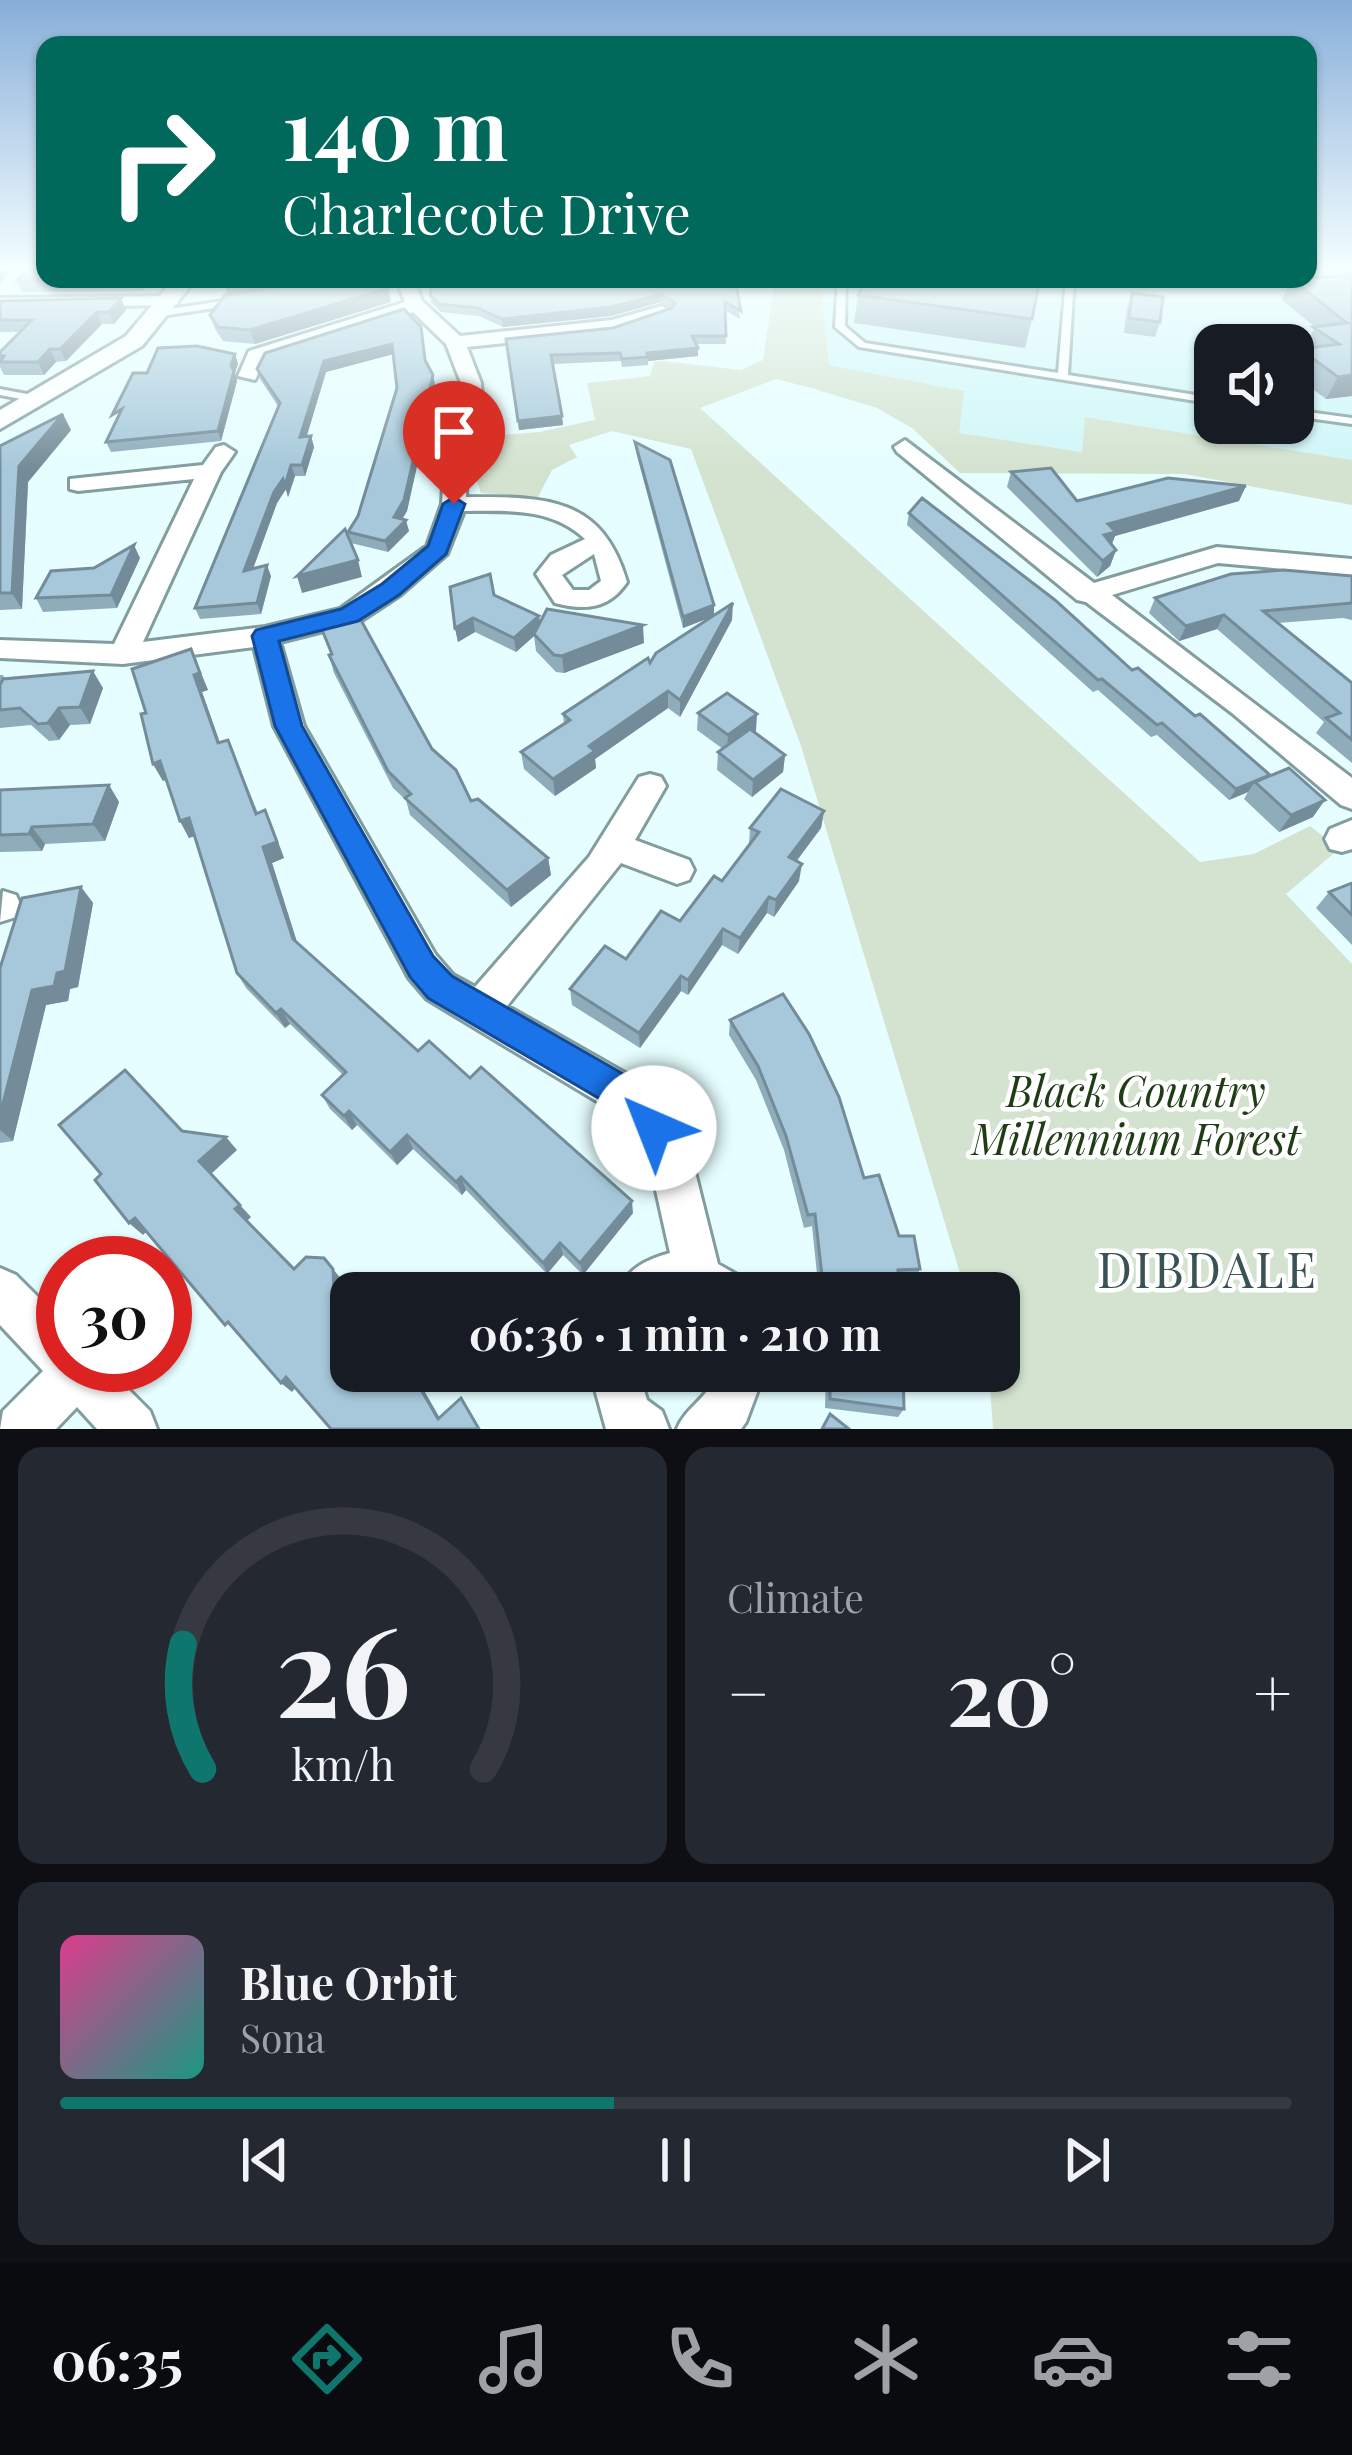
<!DOCTYPE html>
<meta charset="utf-8">
<style>
body{margin:0;font-family:"Playfair Display",serif;background:#242831;color:#f1f3f6;height:100vh;display:flex;flex-direction:column;font-size:45px;white-space:nowrap}
*{box-sizing:border-box;margin:0}
p{font-size:39px;color:#9ea1a6}
.icon{flex:none;width:66px;height:66px;fill:none;stroke:currentColor;stroke-width:2;stroke-linecap:round;stroke-linejoin:round}
.map{position:relative;height:1429px;overflow:hidden}
.details{display:flex;flex-direction:column;gap:18px;padding:18px;background:#0d0f14;flex:1}
.details>*{flex:none}
.top-card{position:absolute;left:36px;top:36px;width:1281px;height:252px;border-radius:24px;box-shadow:0 3px 9px #0004;background:#00695c;color:#fff;overflow:hidden}
.buttons{position:absolute;left:1194px;top:324px;display:grid;gap:24px}
.buttons a{display:grid;place-items:center;width:120px;height:120px;border-radius:24px;background:#171b24;box-shadow:0 3px 9px #0004;font-size:60px}
.speed{position:absolute;left:36px;top:1236px;display:flex;gap:24px;font-size:60px;font-weight:700;text-align:center}
.speed>*{display:grid;place-content:center;width:156px;height:156px;border-radius:50%;background:#171b24;box-shadow:0 3px 9px #0004;line-height:1}
.speed .limit{border:18px solid #d22;background:#fff;color:#111}
.pin{position:absolute;display:grid;place-items:center;width:102px;height:102px;color:#fff;margin:-123px -51px;border-radius:50% 50% 50% 0;rotate:-45deg;box-shadow:0 0 12px #0007}
.pin .icon{rotate:45deg}
.me{position:absolute;width:132px;margin:-66px;rotate:316deg;stroke-linejoin:round;filter:drop-shadow(0 0 9px #0008)}
.turn{display:flex;align-items:center;gap:42px;height:252px;padding:0 48px;font-size:54px}
.turn .icon{width:156px;height:156px;stroke-width:2.5}
.turn b{display:block;font-size:84px;line-height:102px}
.big{font-size:90px;font-weight:700;line-height:1.1}
.details .card{flex:1;display:flex;flex-direction:column;justify-content:center;gap:18px;min-width:0;padding:0 42px;border-radius:24px;background:#242831}
.details .dial{align-items:center;gap:0}
.dial svg{height:312px;overflow:visible;fill:none;stroke:#363941;stroke-width:7;stroke-linecap:round;text-anchor:middle}
.dial text{fill:#f1f3f6;stroke:none}
.song{display:flex;align-items:center;gap:36px}
.cover{width:144px;height:144px;border-radius:18px;background:linear-gradient(135deg,hsl(330 70% 55%),hsl(170 70% 35%))}
.played{height:12px;border-radius:6px;background:linear-gradient(90deg,#0f766e 45%,#363941 45%)}
.keys{display:flex;justify-content:space-around;direction:ltr}
.heat{display:flex;justify-content:space-between;align-items:center;font-size:66px;direction:ltr}
.details .tiles{flex:1;display:grid;gap:18px;grid-template-columns:1fr 1fr}
.card:last-child{grid-column:span 2}
.trip{position:absolute;left:330px;top:1272px;width:690px;height:120px;border-radius:24px;background:#171b24;box-shadow:0 3px 9px #0004;font-weight:700;line-height:120px;text-align:center}
.dock{display:flex;height:192px;justify-content:space-around;align-items:center;background:#090b0e;color:#9ea1a6}
.dock .icon{width:84px;height:84px}
.dock .on{color:#0f766e}
.dock b{font-size:54px;color:#f1f3f6}
.map>svg:first-child{display:block}
.built{fill:#cff6f8;fill-rule:evenodd}
.green{fill:#d3e3cf}
.lines{fill:none;stroke-linecap:round;stroke-linejoin:round}
.service-casing{stroke:#819d9e;stroke-width:6}
.minor-casing{stroke:#819d9e;stroke-width:6}
.tertiary-casing{stroke:#819d9e;stroke-width:6}
.service{fill:#fff;fill-rule:evenodd}
.minor{fill:#fff;fill-rule:evenodd}
.tertiary{fill:#fff;fill-rule:evenodd}
.wall{fill:#8facbb}
.shaded-wall{fill:#748c99}
.building{fill:#a6c8da;stroke:#748c99;stroke-width:3}
.route{fill:#1a73e8;stroke:#114b97;stroke-width:3}
.labels{text-anchor:middle;dominant-baseline:central;stroke-width:9;stroke-linejoin:round;paint-order:stroke}
.near-park-label{font-size:42px;font-style:italic;fill:#1e3d15;stroke:#fff}
.near-neighbourhood-label{font-size:48px;letter-spacing:3px;fill:#395253;stroke:#fff}
</style>
<div class="map">
<svg width="1352" height="1429" viewBox="0 0 1352 1429">
<rect width="100%" height="100%" fill="#e6feff"/>
<path class="built" d="M1308,270h44v190l-266,-43 -3,35 -125,-19 6,-42 -136,-26 -8,-86h488zM1215,345h78v78h-78z"/>
<polygon class="green" points="775,279 820,279 829,365 964,391 959,433 1082,452 1085,417 1352,460 1352,505 1184,474 960,473 912,428 877,408 815,389 776,379 700,408 1200,862 1254,854 1310,826 1339,849 1286,894 1352,964 1352,1429 993,1429 989,1371 999,1371 999,1293 966,1293 801,746 691,449 612,431 569,445 577,457 552,470 538,497 481,493 477,482 477,437 539,432 595,420 587,383 650,376 654,362 663,361 741,370 763,360"/>
<g class="lines">
<defs>
<g id="service">
<polygon points="1333,270 1342,270 1352,278 1352,285"/>
<polygon points="838,279 846,279 845,326 865,343 1058,373 1066,279 1074,279 1068,375 1215,398 1215,404 859,347 835,327"/>
<polygon points="237,299 242,302 240,304 162,316 157,313 162,310"/>
<polygon points="0,389 37,396 42,399 37,402 0,395"/>
<polygon points="1293,410 1352,418 1352,424 1293,416"/>
</g>
<g id="minor">
<path d="M396,279h18l8,22 38,35 152,-16 50,-14 9,6 -58,20 -146,15 14,36 1,19 -15,48 -1,47c79,0 136,-1 161,85 -18,27 -42,29 -72,21l-19,-29 15,-19 34,-16c-34,-32 -78,-28 -121,-28l-17,43 -47,41 -41,27 -79,20 24,84 131,228 18,21 22,12 114,-130 50,-80 11,-3 11,3 5,9 -31,54 54,20 5,10 -5,10 -12,4 -56,-21 -114,143 148,84 35,62 28,112 23,13 7,16h-131c10,-24 28,-33 53,-40l-21,-94 -24,-41 -198,-119 -18,-21 -135,-252 -20,-79 -131,17 -123,-6v-18l114,4 80,-165 -116,12 -8,-2v-10l133,-14 13,-18 8,-2 11,7 -14,20 -78,170 122,-15 75,-18 87,-63 15,-42 3,-54 15,-48 1,-19 -15,-39 -33,-32 -148,47 -10,21 -17,-4 11,-25 156,-49zM594,554l7,27 -12,9h-16l-11,-15z"/>
<polygon points="178,296 178,304 172,305 0,308 0,298"/>
<polygon points="905,440 1094,583 1217,547 1352,559 1352,575 1218,563 1112,595 1352,778 1352,809 1341,805 1232,713 1086,602 1077,600 897,452 894,447"/>
<polygon points="1352,820 1352,849 1342,852 1330,849 1325,839 1330,829"/>
<polygon points="3,891 16,895 21,906 16,917 0,922"/>
<polygon points="0,1268 16,1275 63,1322 63,1365 104,1365 150,1411 157,1429 97,1429 77,1407 56,1429 0,1429 3,1411 43,1371 0,1325"/>
<polygon points="590,1371 638,1371 647,1400 662,1411 669,1429 606,1429"/>
<path d="M717,1371h48l-19,51 -5,7h-64c9,-23 34,-32 40,-58z"/>
</g>
<polygon id="tertiary" points="174,279 196,279 142,346 0,429 0,410 126,336"/>
</defs>
<use href="#service" class="service-casing"/>
<use href="#minor" class="minor-casing"/>
<use href="#tertiary" class="tertiary-casing"/>
<use href="#service" class="service"/>
<use href="#minor" class="minor"/>
<use href="#tertiary" class="tertiary"/>
</g>
<g class="wall">
<polygon points="45,279 151,279 142,291 22,292 17,281"/>
<polygon points="225,279 276,279 268,288 391,302 255,344 223,341 215,329 210,315 228,295 223,281"/>
<polygon points="735,279 740,319 725,310 726,344 696,344 698,356 648,361 648,365 622,367 621,361 553,364 563,425 519,430 506,339 613,328 671,308 661,302 611,316 503,327 479,316 441,312 431,303 430,295"/>
<polygon points="1291,279 1352,280 1352,396 1326,399 1293,374 1293,364 1300,349 1303,349 1315,327 1282,300"/>
<polygon points="1132,293 1160,322 1155,337 1124,333 1127,308"/>
<polygon points="858,295 1032,319 1025,348 854,323"/>
<polygon points="121,298 126,310 114,324 102,324 66,361 56,362 44,375 4,375 0,367 0,352 20,332 0,332 0,301"/>
<polygon points="404,309 433,375 435,385 407,511 402,519 409,531 388,552 351,543 348,532 358,516 397,388 393,354 326,372 307,436 311,436 314,447 305,476 295,476 288,497 286,489 277,503 253,569 271,576 261,614 200,619 195,608 278,406 260,379 257,369"/>
<polygon points="235,354 238,364 235,372 237,381 221,441 111,452 106,442 147,373"/>
<polygon points="71,430 28,482 22,609 0,610 0,446"/>
<polygon points="635,442 714,605 714,616 683,628 636,452"/>
<polygon points="1011,472 1077,501 1239,501 1115,536 1112,544 1116,550 1110,566 1097,577 1007,487"/>
<polygon points="909,513 1132,670 1313,817 1279,832 1244,799 1248,792 1229,800 1157,735 1151,737 1098,690 1093,692 907,525"/>
<polygon points="140,558 117,608 43,612 36,598 94,568"/>
<polygon points="1352,576 1352,620 1343,618 1278,623 1352,683 1352,763 1316,733 1324,722 1217,629 1179,641 1149,613 1155,598"/>
<polygon points="494,595 539,616 540,622 644,643 564,673 556,672 536,651 534,636 516,652 475,632 458,642 455,628"/>
<polygon points="732,620 680,717 668,708 595,759 596,768 555,796 524,769 521,752 564,724 563,714 650,663"/>
<polygon points="320,625 432,749 471,801 548,858 551,875 511,907 410,815 406,800 393,788 334,673 329,655 331,655"/>
<polygon points="191,649 208,690 202,692 220,743 228,740 258,813 265,810 273,827 284,858 272,863 297,942 418,1051 470,1078 633,1213 583,1275 563,1255 547,1274 466,1190 462,1195 413,1149 397,1165 357,1125 352,1130 330,1109 322,1095 343,1075 290,1024 285,1028 246,988 237,973 195,836 189,838 180,821 166,779 163,781 153,764 146,713"/>
<polygon points="0,675 3,675 5,679 103,688 90,724 70,725 59,740 49,741 31,725 0,728"/>
<polygon points="698,713 756,731 754,732 785,755 783,772 752,797 717,770 718,752 723,749 697,730"/>
<polygon points="109,785 119,802 105,841 45,844 42,851 0,852 0,790"/>
<polygon points="824,811 821,828 796,861 799,881 774,917 767,913 738,954 722,945 688,995 681,991 640,1048 572,1005 570,989 626,959 680,921 722,881 749,844 750,828"/>
<polygon points="1352,883 1352,945 1316,908 1329,892"/>
<polygon points="81,887 93,903 78,987 70,989 68,1001 46,1005 13,1141 0,1143 0,968"/>
<polygon points="730,1020 864,1178 920,1269 914,1281 898,1281 899,1293 819,1293 812,1226 804,1228 784,1150 756,1080 729,1035"/>
<polygon points="826,1371 903,1371 904,1409 898,1417 825,1408"/>
</g>
<g class="shaded-wall">
<polygon points="0,270 11,270 0,284"/>
<polygon points="138,279 151,279 142,291"/>
<polygon points="237,279 276,279 267,289 228,295 223,281"/>
<polygon points="388,288 391,302 255,344 250,330"/>
<polygon points="661,294 661,302 611,316 503,327 502,319"/>
<polygon points="121,298 126,310 114,324 109,312"/>
<polygon points="97,312 102,324 66,361 60,349"/>
<polygon points="392,344 394,354 326,372 303,447 300,437 324,361"/>
<polygon points="698,348 698,356 648,361 647,353"/>
<polygon points="50,349 56,362 44,375 38,362"/>
<polygon points="235,354 238,364 235,372 237,381 221,441 218,431 231,365"/>
<polygon points="433,375 435,385 407,511 397,528 394,517"/>
<polygon points="1352,375 1352,396 1326,399 1338,377"/>
<polygon points="63,414 71,430 28,482 22,609 12,593 19,466"/>
<polygon points="562,416 563,425 519,430 518,421"/>
<polygon points="311,436 314,447 305,476 302,465"/>
<polygon points="291,465 295,476 288,497 285,486"/>
<polygon points="283,479 286,489 277,503 248,582 244,571 274,492"/>
<polygon points="1246,486 1239,501 1115,536 1110,548 1099,551 1108,524"/>
<polygon points="406,520 409,531 388,552 385,541"/>
<polygon points="134,545 140,558 117,608 111,595"/>
<polygon points="1116,550 1110,566 1097,577 1103,561"/>
<polygon points="358,560 362,577 302,593 297,576"/>
<polygon points="267,565 271,576 261,614 257,603"/>
<polygon points="733,603 732,620 680,717 680,700"/>
<polygon points="714,605 714,616 683,628 683,617"/>
<polygon points="1224,615 1217,629 1179,641 1186,626"/>
<polygon points="539,616 541,630 516,652 514,638"/>
<polygon points="473,618 475,632 458,642 455,628"/>
<polygon points="643,625 644,643 564,673 562,656"/>
<polygon points="191,649 208,690 202,692 226,760 218,743 194,675"/>
<polygon points="93,671 103,688 90,724 80,707"/>
<polygon points="668,691 668,708 595,759 596,768 555,796 553,779 589,746"/>
<polygon points="59,708 70,725 59,740 48,723"/>
<polygon points="757,714 756,731 727,752 728,735"/>
<polygon points="785,755 783,772 752,797 753,780"/>
<polygon points="160,761 170,778 163,781 153,764"/>
<polygon points="1270,775 1255,782 1248,792 1229,800 1236,789"/>
<polygon points="109,785 119,802 105,841 93,824"/>
<polygon points="1325,800 1313,817 1279,832 1291,815"/>
<polygon points="265,810 284,858 272,863 301,955 293,939 263,847"/>
<polygon points="824,811 821,828 787,874 789,857"/>
<polygon points="189,818 199,834 189,838 180,821"/>
<polygon points="32,827 45,844 42,851 29,834"/>
<polygon points="548,858 551,875 511,907 507,890"/>
<polygon points="802,864 799,881 774,917 776,900"/>
<polygon points="81,887 93,903 78,987 70,989 68,1001 46,1005 13,1141 0,1130 0,1115 32,990"/>
<polygon points="769,897 767,913 738,954 740,938"/>
<polygon points="723,929 722,945 688,995 688,980"/>
<polygon points="681,976 681,991 640,1048 639,1033"/>
<polygon points="281,1009 290,1024 285,1028 276,1013"/>
<polygon points="349,1111 357,1125 352,1130 344,1116"/>
<polygon points="407,1135 413,1149 397,1165 390,1152"/>
<polygon points="226,1137 237,1150 211,1174 199,1161"/>
<polygon points="461,1177 466,1190 462,1195 456,1182"/>
<polygon points="632,1201 633,1213 583,1275 580,1263"/>
<polygon points="240,1205 251,1217 247,1221 235,1209"/>
<polygon points="135,1218 148,1230 143,1235 129,1223"/>
<polygon points="560,1243 563,1255 547,1274 543,1263"/>
<polygon points="333,1269 342,1280 343,1299 334,1288"/>
<polygon points="410,1371 413,1371 445,1427 438,1419"/>
<polygon points="286,1377 297,1386 292,1392 281,1383"/>
</g>
<g class="building">
<polygon points="26,270 45,270 45,279 138,279 17,281"/>
<polygon points="1346,276 1352,280 1352,375 1338,377 1300,349 1339,344 1313,327 1347,323 1291,279"/>
<polygon points="280,279 378,279 388,288 250,330 218,327 210,315 225,295 273,288"/>
<polygon points="433,279 735,279 741,311 725,302 726,336 692,336 698,348 647,353 648,357 622,359 620,353 551,355 562,416 518,421 506,339 613,328 672,308 675,303 661,294 611,307 502,319 478,308 439,304 430,295"/>
<polygon points="866,279 1040,279 1032,319 858,295"/>
<polygon points="1132,293 1163,297 1160,322 1129,318"/>
<polygon points="121,298 109,312 97,312 60,349 50,349 38,362 0,362 4,356 0,356 0,352 32,320 0,320 0,301"/>
<polygon points="404,309 421,327 425,360 433,375 404,500 394,517 406,520 385,541 348,532 358,516 397,388 392,344 324,361 300,437 311,436 302,465 291,465 285,486 283,479 274,492 244,571 267,565 257,603 195,608 280,403 257,369 265,353"/>
<polygon points="197,346 235,354 231,365 234,371 218,431 106,442 122,409 112,415 133,373 147,373 158,348"/>
<polygon points="63,414 19,466 12,593 0,593 0,446"/>
<polygon points="635,442 670,460 714,605 683,617"/>
<polygon points="1051,468 1077,501 1168,478 1246,486 1108,524 1116,532 1104,535 1116,550 1103,561 1011,472"/>
<polygon points="922,498 1055,600 1132,670 1138,668 1195,716 1200,714 1270,775 1236,789 1162,723 1157,725 1102,679 1098,680 909,513"/>
<polygon points="345,529 358,560 297,576"/>
<polygon points="134,545 111,595 36,598 51,571 94,568"/>
<polygon points="1284,570 1352,576 1352,603 1263,611 1352,683 1352,740 1326,718 1340,713 1224,615 1186,626 1155,598 1231,574"/>
<polygon points="490,574 494,595 539,616 514,638 473,618 455,628 450,587"/>
<polygon points="733,603 680,700 668,691 589,746 595,751 553,779 521,752 570,720 563,714 648,658 650,663 656,653"/>
<polygon points="547,609 643,625 562,656 554,655 534,634"/>
<polygon points="357,613 432,749 456,770 471,801 478,799 548,858 507,890 405,798 411,794 388,771 329,655 332,654 320,625"/>
<polygon points="191,649 200,673 194,675 218,743 228,740 256,814 265,810 277,842 263,847 293,939 418,1051 429,1041 470,1078 481,1067 632,1201 580,1263 560,1243 543,1263 461,1177 456,1182 407,1135 390,1152 349,1111 344,1116 322,1095 346,1072 281,1009 276,1013 237,973 189,818 180,821 160,761 153,764 141,714 146,713 132,669"/>
<polygon points="93,671 80,707 59,708 48,723 38,724 20,708 0,710 0,685 3,679"/>
<polygon points="727,693 757,714 728,735 698,713"/>
<polygon points="750,729 785,755 753,780 718,752"/>
<polygon points="1289,768 1325,800 1291,815 1255,782"/>
<polygon points="109,785 93,824 32,827 29,834 0,835 0,790"/>
<polygon points="781,789 824,811 789,857 802,864 776,900 769,897 740,938 723,929 688,980 681,976 639,1033 570,989 605,946 626,959 661,911 680,921 714,876 722,881 759,832 750,828"/>
<polygon points="1352,883 1352,915 1329,892"/>
<polygon points="81,887 65,971 57,973 54,986 32,990 0,1115 0,968 22,898"/>
<polygon points="783,994 809,1034 839,1097 864,1178 879,1175 899,1236 914,1236 920,1269 898,1270 899,1293 824,1293 815,1214 808,1215 786,1136 758,1066 730,1020"/>
<polygon points="125,1070 182,1131 226,1137 199,1161 240,1205 235,1209 294,1269 306,1257 324,1258 333,1269 334,1288 351,1306 351,1371 410,1371 438,1419 461,1398 479,1429 331,1429 286,1377 281,1383 228,1322 225,1325 135,1218 129,1223 95,1180 101,1174 59,1125"/>
<polygon points="830,1371 903,1371 904,1409 830,1399"/>
<polygon points="830,1414 849,1429 822,1429"/>
</g>
<linearGradient id="sky" x2="0" y2="1"><stop stop-color="#87aed9"/><stop offset="0.57" stop-color="#f4ffff"/><stop offset="1" stop-color="#f4ffff" stop-opacity="0"/></linearGradient>
<rect width="1352" height="470" fill="url(#sky)"/>
<polygon class="route" points="454,497 465,504 446,554 399,595 358,621 279,641 302,726 433,956 452,976 653,1091 673,1128 668,1142 654,1147 641,1142 626,1117 600,1099 428,998 410,977 275,726 252,636 256,630 341,609 382,584 428,546 443,504"/>
<g class="labels">
<g class="near-park-label">
<text x="1136" y="1090">Black Country<tspan x="1136" dy="48">Millennium Forest</tspan></text>
</g>
<g class="near-neighbourhood-label">
<text x="1208" y="1268">DIBDALE</text>
</g>
</g>
</svg>
<div class="buttons">
<a><svg class="icon" aria-label="sound" viewBox="0 0 24 24"><path d="M4 9h4l5-4v14l-5-4H4zM17 9q2 3 0 6"/></svg></a>
</div>
<div class="speed"><div class="limit">30</div></div>
<div class="pin" style="left:454px;top:504px;background:#d93025"><svg class="icon" aria-label="arrive" viewBox="0 0 24 24"><path d="M6 21V4h12l-3 4 3 4H6"/></svg></div>
<svg class="me" style="left:654px;top:1128px" viewBox="-20 -20 40 40"><circle r="19" fill="#fff"/><path d="M0-13L10 11 0 6-10 11z" fill="#1a73e8"/></svg>
<div class="trip">06:36 · 1 min · 210 m</div>
<div class="top-card">
<div class="turn"><svg class="icon" aria-label="right" viewBox="0 0 24 24"><path d="M7 20v-9h11M14 6l5 5-5 5"/></svg><div><b>140 m</b>Charlecote Drive</div></div>
</div>
</div>
<section class="details">
<div class="tiles">
<div class="card dial"><svg viewBox="0 0 100 80">
<path d="M14 69A42 42 0 1 1 86 69"/>
<path d="M14 69A42 42 0 0 1 9 37" stroke="#0f766e"/>
<text x="50" y="56" font-size="32" font-weight="700">26</text>
<text x="50" y="72" font-size="11">km/h</text>
</svg></div>
<div class="card"><p>Climate</p>
<div class="heat"><a>−</a><b class="big">20°</b><a>+</a></div>
</div>
<div class="card">
<div class="song"><i class="cover"></i><div><b>Blue Orbit</b><p>Sona</p></div></div>
<div class="played"></div>
<div class="keys"><svg class="icon" aria-label="previous" viewBox="0 0 24 24"><path d="M18 5L8 12l10 7zM5 5v14"/></svg><svg class="icon" aria-label="pause" viewBox="0 0 24 24"><path d="M8 5v14M16 5v14"/></svg><svg class="icon" aria-label="next" viewBox="0 0 24 24"><path d="M6 5l10 7-10 7zM19 5v14"/></svg></div>
</div>
</div>
</section>
<nav class="dock">
<b>06:35</b>
<svg class="icon on" aria-label="directions" viewBox="0 0 24 24"><path d="M12 3l9 9-9 9-9-9zM9 14v-3h6M13 9l2 2-2 2"/></svg>
<svg class="icon" aria-label="music" viewBox="0 0 24 24"><path d="M9 18V5l10-2v13"/><circle cx="6" cy="18" r="3"/><circle cx="16" cy="16" r="3"/></svg>
<svg class="icon" aria-label="phone" viewBox="0 0 24 24"><path d="M5 4h4l2 5-3 2q2 4 5 5l2-3 5 2v4C11 20 4 13 5 4z"/></svg>
<svg class="icon" aria-label="climate" viewBox="0 0 24 24"><path d="M12 3v18M4 7l16 10M4 17L20 7"/></svg>
<svg class="icon" aria-label="car" viewBox="0 0 24 24"><path d="M5 17H2v-5l4-1 3-4h7l3 4 3 1v5h-3M9 17h6M6 11h13"/><circle cx="7" cy="17" r="2"/><circle cx="17" cy="17" r="2"/></svg>
<svg class="icon" aria-label="filters" viewBox="0 0 24 24"><path d="M4 7h16M4 17h16"/><circle cx="9" cy="7" r="2"/><circle cx="15" cy="17" r="2"/></svg>
</nav>
